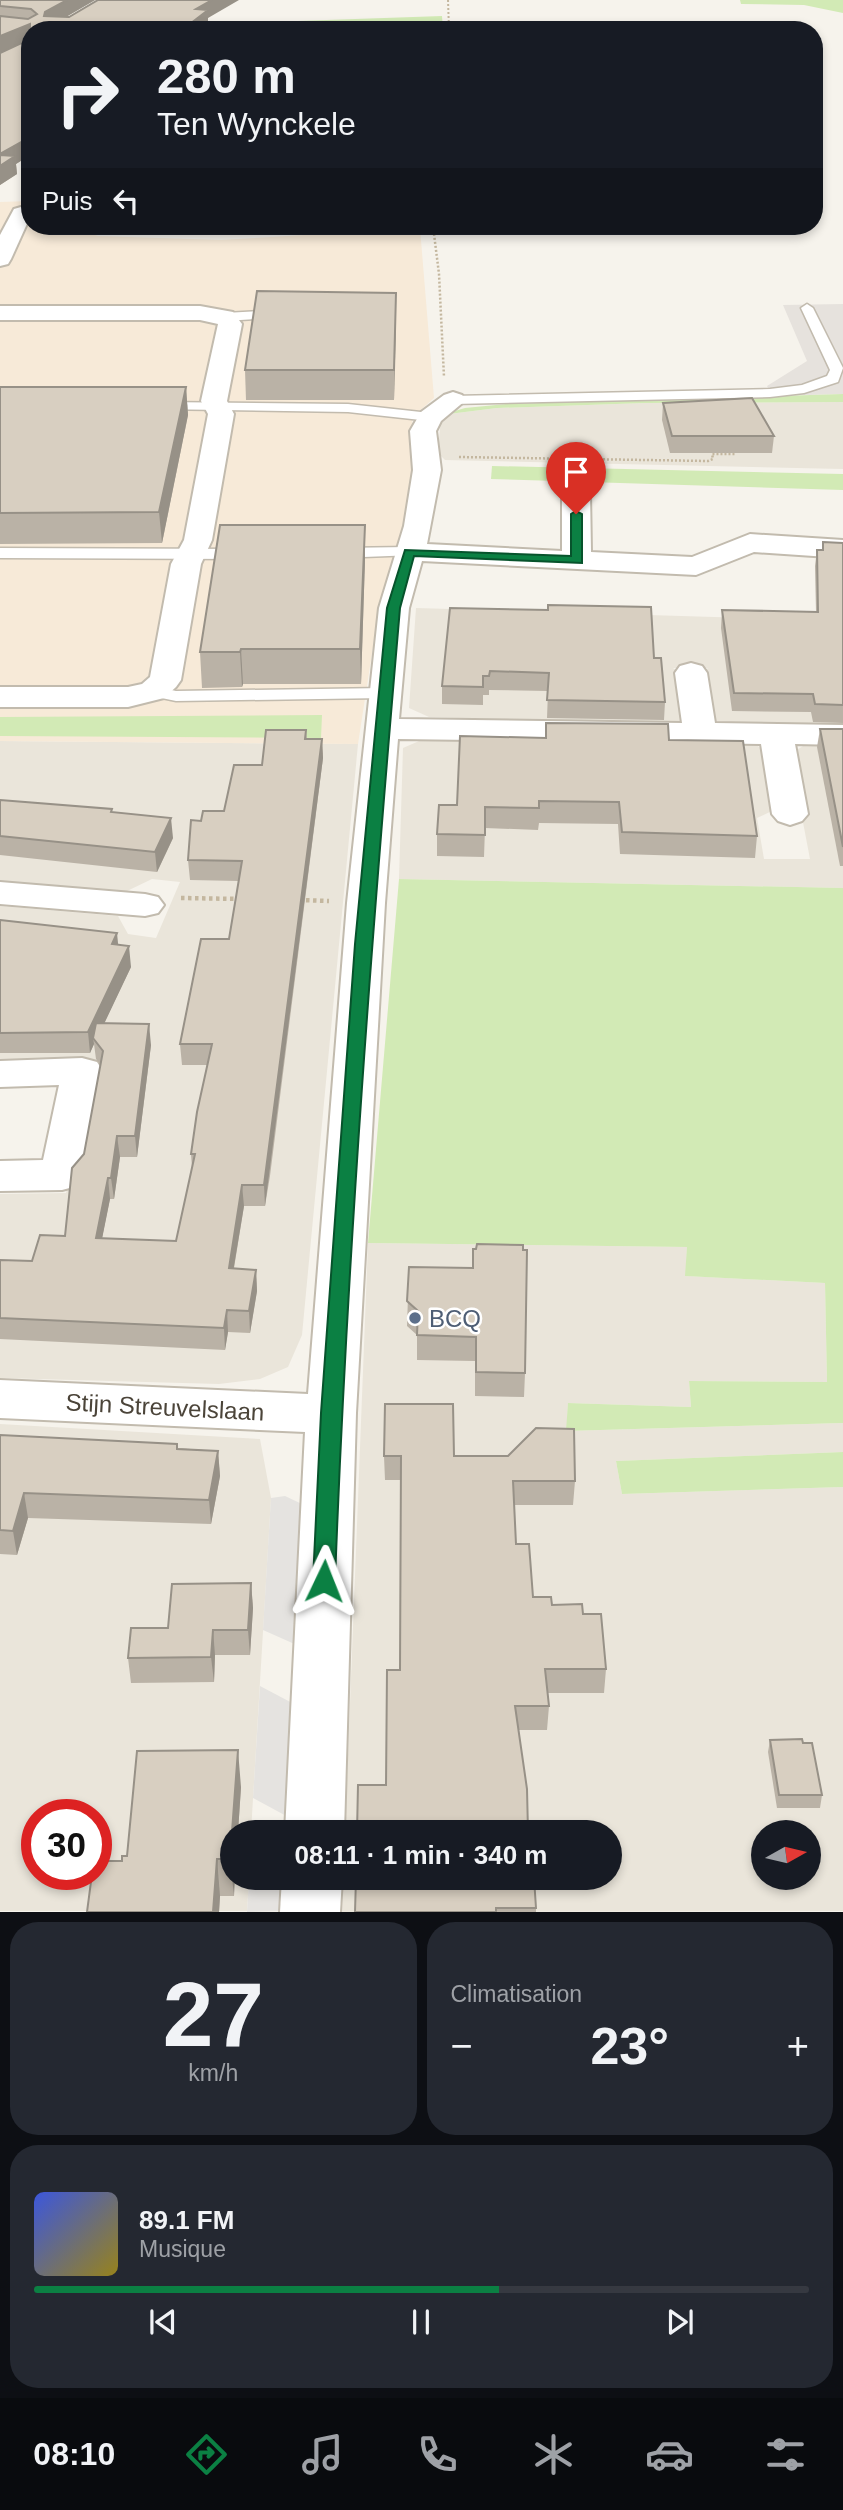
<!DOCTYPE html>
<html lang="fr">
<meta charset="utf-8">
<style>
body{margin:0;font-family:Arial,sans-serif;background:#242831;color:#f1f3f6;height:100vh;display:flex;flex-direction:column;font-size:26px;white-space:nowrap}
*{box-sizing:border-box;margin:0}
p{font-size:23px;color:#9ea1a6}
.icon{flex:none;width:38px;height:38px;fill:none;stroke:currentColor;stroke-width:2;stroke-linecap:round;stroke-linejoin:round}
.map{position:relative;height:1912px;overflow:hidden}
.side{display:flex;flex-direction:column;gap:10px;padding:10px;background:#0d0f14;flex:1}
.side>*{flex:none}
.hud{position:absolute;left:21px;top:21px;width:802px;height:214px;border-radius:28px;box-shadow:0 4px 10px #0003;background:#171b24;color:#f1f3f6;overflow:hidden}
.needle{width:46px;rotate:82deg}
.tools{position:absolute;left:751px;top:1820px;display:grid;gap:14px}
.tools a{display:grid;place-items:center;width:70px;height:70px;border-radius:50%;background:#171b24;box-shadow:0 4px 10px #0003;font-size:35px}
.speed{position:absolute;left:21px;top:1799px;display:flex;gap:14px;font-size:35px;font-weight:700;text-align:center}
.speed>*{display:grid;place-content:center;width:91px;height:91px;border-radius:50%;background:#171b24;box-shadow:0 4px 10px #0003;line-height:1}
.speed .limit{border:10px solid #d22;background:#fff;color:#111}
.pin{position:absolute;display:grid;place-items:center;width:60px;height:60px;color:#fff;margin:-72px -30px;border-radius:50% 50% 50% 0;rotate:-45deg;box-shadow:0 0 7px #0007}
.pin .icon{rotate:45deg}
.me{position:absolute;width:77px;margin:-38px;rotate:2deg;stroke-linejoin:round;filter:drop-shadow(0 0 5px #0008)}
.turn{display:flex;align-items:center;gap:24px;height:147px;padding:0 21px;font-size:32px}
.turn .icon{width:91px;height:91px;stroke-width:2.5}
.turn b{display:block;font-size:49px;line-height:60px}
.then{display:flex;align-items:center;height:66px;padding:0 21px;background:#0003;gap:14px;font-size:26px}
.big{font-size:52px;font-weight:700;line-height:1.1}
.side .card{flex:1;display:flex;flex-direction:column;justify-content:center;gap:10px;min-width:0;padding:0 24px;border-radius:28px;background:#242831}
.side .dial{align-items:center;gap:0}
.dial b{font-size:91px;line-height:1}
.song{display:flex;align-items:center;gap:21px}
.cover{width:84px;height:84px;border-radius:10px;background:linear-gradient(135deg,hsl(230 70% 55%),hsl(50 70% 35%))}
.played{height:7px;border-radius:4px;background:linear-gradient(90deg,#0b8043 60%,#363941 60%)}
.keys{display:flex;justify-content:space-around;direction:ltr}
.heat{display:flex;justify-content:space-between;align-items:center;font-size:38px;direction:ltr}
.side .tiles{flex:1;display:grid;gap:10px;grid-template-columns:1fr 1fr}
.card:last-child{grid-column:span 2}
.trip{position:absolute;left:220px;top:1820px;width:402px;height:70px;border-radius:35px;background:#171b24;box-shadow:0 4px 10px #0003;font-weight:700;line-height:70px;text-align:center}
.tabs{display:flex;height:112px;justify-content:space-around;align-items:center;background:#090b0e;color:#9ea1a6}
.tabs .icon{width:49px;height:49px}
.tabs .active{color:#0b8043}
.tabs b{font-size:32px;color:#f1f3f6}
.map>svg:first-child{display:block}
.residential{fill:#eae5da;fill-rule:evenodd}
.commercial{fill:#f7ead8}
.industrial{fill:#e6e2dd}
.green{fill:#d2eab5}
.parking{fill:#e5e3e0}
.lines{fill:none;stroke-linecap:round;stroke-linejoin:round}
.service-casing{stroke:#c2bbae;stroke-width:3}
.minor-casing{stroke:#c2bbae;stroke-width:4}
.path-far2{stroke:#c4b79f;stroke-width:2;stroke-dasharray:2 2;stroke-linecap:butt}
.path-far1{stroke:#c4b79f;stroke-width:2.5;stroke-dasharray:2 2;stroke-linecap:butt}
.path{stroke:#c4b79f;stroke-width:4.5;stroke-dasharray:3.5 3.5;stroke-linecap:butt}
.service{fill:#fff;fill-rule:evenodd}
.minor{fill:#fff;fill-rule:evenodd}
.wall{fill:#bab2a6}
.shaded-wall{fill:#979187}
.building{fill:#d8cfc1;stroke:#979187;stroke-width:2}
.route{fill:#0b8043;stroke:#07532c;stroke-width:2}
.service-dot{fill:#5c6f8a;stroke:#fff;stroke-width:2.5}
.labels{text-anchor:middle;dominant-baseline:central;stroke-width:5;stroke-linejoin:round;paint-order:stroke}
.near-service-label{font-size:24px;fill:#4e5e75;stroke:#fff;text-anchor:start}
.near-street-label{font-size:24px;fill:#4b4439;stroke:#fff}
</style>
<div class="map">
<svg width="843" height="1912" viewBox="0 0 843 1912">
<rect width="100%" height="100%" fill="#f6f3ec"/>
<g class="residential">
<polygon points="843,402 843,469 445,460 438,453 441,415 497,408 645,403"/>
<polygon points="416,608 843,621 843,728 723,727 707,718 701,673 708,668 673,668 683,674 687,717 672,725 429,717 409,708"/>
<polygon points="426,738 729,741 757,745 769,757 776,809 757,818 764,859 810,859 790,754 808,743 843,742 843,888 399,879 403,748"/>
<polygon points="0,741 358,744 302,1335 288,1367 260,1379 219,1384 0,1378 0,1194 66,1193 90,1064 0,1066 0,906 118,916 128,934 156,938 180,882 152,879 125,892 0,882"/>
<path d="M368,1243l319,4 -1,29 139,7 2,99 -138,-1 2,26 -123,-4 -1,28 276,-8v29l-227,9 6,33 221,-7v424l-501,1 1,-34h268v-46h-266zM763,1832h45v46h-45z"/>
<path d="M0,1424l260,15 11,59 -20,334h-18v46h16l-2,33h-247zM37,1815h59v59h-59z"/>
</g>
<polygon class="commercial" points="30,201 30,226 69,226 98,236 221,240 420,228 434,398 413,417 409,445 415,464 413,481 397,552 379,608 358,744 0,741 0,202"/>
<polygon class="industrial" points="843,304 843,394 772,396 767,386 807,361 783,305"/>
<g class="green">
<polygon points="740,0 843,0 843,13 804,5 741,4"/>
<polygon points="442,16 443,30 204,30 212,24"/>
<polygon points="843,394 843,402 645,403 497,408 441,415 465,408 506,404"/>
<polygon points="492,466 843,474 843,490 491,479"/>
<polygon points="322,715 321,738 0,736 0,717"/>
<polygon points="399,879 843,888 843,1423 566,1431 568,1403 691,1407 689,1381 827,1382 825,1283 685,1276 687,1247 368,1243"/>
<polygon points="843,1452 843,1487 622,1494 616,1461"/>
</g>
<g class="parking">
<polygon points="285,1496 304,1505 299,1646 263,1630 271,1498"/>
<polygon points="260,1686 296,1705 290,1818 253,1798"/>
<polygon points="249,1878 288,1878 286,1911 247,1912"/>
</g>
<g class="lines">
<defs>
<g id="service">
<polygon points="807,304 813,308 843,368 838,382 804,393 770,397 453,404 446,400 453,396 770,389 802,385 827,376 830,370 801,308"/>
<polygon points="280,310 286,314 285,317 225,321 219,317 225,313"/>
<polygon points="160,402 348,404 430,413 437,417 430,421 348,412 155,409 155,403"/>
<polygon points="409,547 415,549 417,552 415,555 338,558 330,553 338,548"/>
<polygon points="0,548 242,549 250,554 242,559 0,558"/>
<polygon points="153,686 176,691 385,688 394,693 385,698 176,701 147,695 144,691"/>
</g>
<g id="minor">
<polygon points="21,207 28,209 30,217 11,259 8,264 0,266 0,235 14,209"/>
<polygon points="0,306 200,306 233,312 242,324 227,401 234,414 212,540 201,564 181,680 176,687 164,698 128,707 0,707 0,687 128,687 142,684 150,677 171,564 184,540 208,414 201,401 218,324 200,320 0,320"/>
<polygon points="453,392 462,395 466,400 441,421 436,431 441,470 427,544 562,551 562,492 566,486 576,484 586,486 590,492 591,552 692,557 750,534 843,540 843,558 754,552 696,575 422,561 409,608 399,719 682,723 675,673 680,666 691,663 702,666 707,673 715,723 843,725 843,745 795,744 808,814 802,821 790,825 778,821 772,814 761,744 398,739 385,903 356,1413 344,1832 285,1832 305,1432 0,1418 0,1380 308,1394 347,903 379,608 404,526 413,470 410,431 421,412 444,395"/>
<polygon points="0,882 145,894 158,897 164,905 158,913 145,916 0,904"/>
<polygon points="82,1058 97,1062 103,1071 84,1175 77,1186 62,1190 0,1191 0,1161 43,1160 59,1085 0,1087 0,1061"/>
<polygon points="282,1878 342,1878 340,1912 280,1912"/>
</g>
</defs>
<use href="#service" class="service-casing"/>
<use href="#minor" class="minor-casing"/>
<polyline class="path-far2" points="448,0 449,30"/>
<g class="path-far1">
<polyline points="433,226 439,274 444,377"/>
<polyline points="459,457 708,461 713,459 712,454 735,454"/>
</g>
<g class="path">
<polyline points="181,898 242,899"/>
<polyline points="299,900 329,901"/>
</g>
<use href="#service" class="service"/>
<use href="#minor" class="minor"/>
</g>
<g class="wall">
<polygon points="0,0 95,0 66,17 208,18 208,26 203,30 30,30 30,155 16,164 17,174 0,185"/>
<polygon points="396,293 394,400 246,400 245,370"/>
<polygon points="0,387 186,387 188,415 162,543 0,544"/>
<polygon points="663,403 774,436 772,453 670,453 662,420"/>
<polygon points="823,542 843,543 843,723 813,722 811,712 732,711 721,628 722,610 816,612 815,566 817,550 822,550"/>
<polygon points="365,559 361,684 243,684 242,687 202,688 200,652"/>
<polygon points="450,608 654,658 665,702 664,720 547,718 548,691 489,690 489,695 483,695 483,705 442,704 442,686"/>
<polygon points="820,729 843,729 843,866 840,866 817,747"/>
<polygon points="306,730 307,739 322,739 323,758 270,1176 265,1206 244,1206 234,1268 256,1270 257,1291 250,1333 228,1332 225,1350 0,1339 0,1260 32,1261 65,1236 84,1154 101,1065 96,1059 94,1044 90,1053 0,1053 0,920 119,945 131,967 104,1023 151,1045 137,1157 120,1157 114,1199 110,1199 102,1238 176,1241 192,1167 191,1154 207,1065 182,1065 180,1044 229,939 239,881 190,880 188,860 201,821 224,811 262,765"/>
<polygon points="669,740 757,836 755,858 620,854 618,824 539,823 538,830 485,828 484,857 437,856 437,834 457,805"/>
<polygon points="0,800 113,812 173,838 157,872 0,855"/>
<polygon points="409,1267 525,1373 524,1397 475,1396 475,1361 417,1360 417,1335 407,1326"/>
<polygon points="0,1435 218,1451 220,1476 211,1524 28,1518 17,1555 0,1554"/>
<polygon points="384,1456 454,1456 575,1481 573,1505 514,1505 516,1544 533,1597 552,1605 583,1614 606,1669 604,1693 548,1693 549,1706 547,1730 519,1730 400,1670 401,1480 385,1480"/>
<polygon points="251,1583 253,1608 250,1655 215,1655 214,1682 131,1683 128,1658 168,1628"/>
<polygon points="770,1740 822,1795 820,1808 777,1808 768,1752"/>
<polygon points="241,1787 238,1832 233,1832 234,1896 220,1896 219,1912 87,1912 122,1861 127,1856"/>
<polygon points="356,1878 536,1908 536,1912 355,1912"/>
</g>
<g class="shaded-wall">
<polygon points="67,0 95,0 47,28 44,16 45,12"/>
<polygon points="212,0 239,0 208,18 208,26 203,30 182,30 196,9"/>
<polygon points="30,24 30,40 0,53 0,36"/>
<polygon points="30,137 30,155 16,164 17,174 0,185 0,154"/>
<polygon points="396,293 396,322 394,400 394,370"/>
<polygon points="186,387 188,415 162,543 159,512"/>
<polygon points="365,525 365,559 361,684 360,649"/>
<polygon points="241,649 243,684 242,687 240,652"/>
<polygon points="322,739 323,758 265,1206 264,1185"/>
<polygon points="171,818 173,838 157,872 155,852"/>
<polygon points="117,933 119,953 112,944"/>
<polygon points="129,946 131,967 96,1041 93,1038 94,1044 90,1053 88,1032"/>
<polygon points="149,1024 151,1045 137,1157 135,1136"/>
<polygon points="117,1136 120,1157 114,1199 111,1178"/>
<polygon points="108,1178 110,1199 98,1259 96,1238"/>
<polygon points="242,1185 244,1206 230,1290 229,1268"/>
<polygon points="256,1270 257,1291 250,1333 249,1311"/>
<polygon points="227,1310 228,1332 225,1350 224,1328"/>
<polygon points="218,1451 220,1476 211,1524 209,1500"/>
<polygon points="24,1493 28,1518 17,1555 13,1531"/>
<polygon points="251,1583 253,1608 250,1655 248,1630"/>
<polygon points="213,1630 215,1655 214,1682 211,1657"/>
<polygon points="238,1750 241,1787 238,1832 233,1832 233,1878 235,1878 234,1896 230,1859"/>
<polygon points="217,1859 220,1896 219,1912 213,1912"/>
</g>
<g class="building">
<polygon points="0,0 67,0 45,12 44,16 69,17 98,0 212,0 196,9 208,10 182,30 30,30 30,24 0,36 0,16 28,19 37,14 31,9 0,6"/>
<polygon points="30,35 30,137 0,154 0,53 30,39"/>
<polygon points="0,155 15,156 0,166"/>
<polygon points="257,291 396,293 394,370 245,370"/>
<polygon points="0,387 186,387 159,512 0,513"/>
<polygon points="752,398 774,436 672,436 663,403"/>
<polygon points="220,525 365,525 360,649 241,649 240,652 200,652"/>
<polygon points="823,542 843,543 843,705 815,704 813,694 734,693 722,610 818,612 817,550 823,550"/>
<polygon points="548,605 651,607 654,658 661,658 665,702 547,700 549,673 490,671 489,676 483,676 483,687 442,686 450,608 548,610"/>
<polygon points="546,723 668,724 669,740 743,741 757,836 622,832 619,802 539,801 539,808 485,807 485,835 437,834 439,805 457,805 460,736 546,738"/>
<polygon points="820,729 843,729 843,847"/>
<polygon points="266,730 306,730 305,739 322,739 264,1185 242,1185 229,1268 256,1270 249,1311 227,1310 224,1328 0,1318 0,1260 32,1261 40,1235 65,1236 72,1168 84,1154 103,1051 93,1038 96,1023 149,1024 135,1136 117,1136 111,1178 108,1178 96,1238 176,1241 195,1154 191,1154 197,1112 212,1044 180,1044 201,939 229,939 242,861 188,860 191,820 201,821 203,811 224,811 234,765 262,765"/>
<polygon points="0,800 112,809 111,812 171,818 155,852 0,836"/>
<polygon points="0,920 117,933 112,944 129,946 88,1032 0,1033"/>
<polygon points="477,1244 523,1245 523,1250 527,1250 525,1373 476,1372 476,1337 417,1335 418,1311 407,1301 409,1267 473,1268 473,1249 476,1249"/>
<polygon points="385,1404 453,1404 454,1456 508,1456 536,1428 574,1429 575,1481 513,1481 516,1544 529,1544 533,1597 551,1597 552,1605 582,1604 583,1614 601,1614 606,1669 545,1669 549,1706 515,1706 527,1789 528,1832 357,1832 358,1785 386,1785 387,1670 400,1670 401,1456 384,1456"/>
<polygon points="0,1435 177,1444 177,1449 218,1451 209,1500 24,1493 13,1531 0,1530"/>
<polygon points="251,1583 248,1630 213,1630 211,1657 128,1658 131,1628 168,1628 172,1584"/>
<polygon points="802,1739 803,1743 812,1743 822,1795 779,1795 770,1740"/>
<polygon points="238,1750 230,1859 217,1859 213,1912 87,1912 92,1874 96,1874 96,1861 122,1861 122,1856 127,1856 137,1751"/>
<polygon points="356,1878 534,1878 536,1908 496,1908 496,1912 355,1912"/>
</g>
<path class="route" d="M576,511l6,3v49l-168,-7 -14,52c-28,324 -53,648 -65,973l-3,6 -8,3 -8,-3 -3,-6 8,-168 34,-469 32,-336 18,-58 166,6v-42z"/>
<circle class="service-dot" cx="415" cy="1318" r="7"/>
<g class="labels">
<g class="near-service-label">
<text x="429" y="1318">BCQ</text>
</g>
<g class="near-street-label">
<text transform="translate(165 1407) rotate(3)">Stijn Streuvelslaan</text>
</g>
</g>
</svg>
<div class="tools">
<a><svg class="needle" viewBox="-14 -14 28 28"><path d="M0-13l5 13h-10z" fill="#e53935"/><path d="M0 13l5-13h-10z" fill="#9ea1a6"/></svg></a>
</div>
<div class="speed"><div class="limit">30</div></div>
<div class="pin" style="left:576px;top:514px;background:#d93025"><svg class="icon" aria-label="arrive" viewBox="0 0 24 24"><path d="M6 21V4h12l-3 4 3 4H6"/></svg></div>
<svg class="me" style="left:324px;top:1581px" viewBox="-20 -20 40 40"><path d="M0-17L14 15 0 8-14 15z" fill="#0b8043" stroke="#fff" stroke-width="4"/></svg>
<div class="trip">08:11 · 1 min · 340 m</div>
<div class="hud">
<div class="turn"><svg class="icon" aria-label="right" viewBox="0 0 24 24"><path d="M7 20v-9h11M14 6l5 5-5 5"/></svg><div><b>280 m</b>Ten Wynckele</div></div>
<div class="then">Puis<svg class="icon" aria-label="left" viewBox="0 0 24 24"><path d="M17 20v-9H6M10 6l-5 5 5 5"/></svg></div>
</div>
</div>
<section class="side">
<div class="tiles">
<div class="card dial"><b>27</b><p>km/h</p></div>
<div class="card"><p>Climatisation</p>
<div class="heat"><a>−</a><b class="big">23°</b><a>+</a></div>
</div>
<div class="card">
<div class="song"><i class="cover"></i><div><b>89.1 FM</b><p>Musique</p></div></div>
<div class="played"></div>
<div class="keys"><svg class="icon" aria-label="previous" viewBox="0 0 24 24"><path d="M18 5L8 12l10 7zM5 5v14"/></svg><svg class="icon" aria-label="pause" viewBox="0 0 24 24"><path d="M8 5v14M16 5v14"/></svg><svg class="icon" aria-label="next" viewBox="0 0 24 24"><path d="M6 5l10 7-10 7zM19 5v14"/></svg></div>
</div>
</div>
</section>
<nav class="tabs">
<b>08:10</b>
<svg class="icon active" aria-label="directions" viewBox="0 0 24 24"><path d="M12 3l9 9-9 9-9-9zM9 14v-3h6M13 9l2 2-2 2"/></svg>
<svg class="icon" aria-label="music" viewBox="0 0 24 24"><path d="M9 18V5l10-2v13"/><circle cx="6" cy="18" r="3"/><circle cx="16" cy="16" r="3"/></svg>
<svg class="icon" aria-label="phone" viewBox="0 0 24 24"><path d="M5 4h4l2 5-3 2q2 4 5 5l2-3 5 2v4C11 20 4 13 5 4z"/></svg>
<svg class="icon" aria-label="climate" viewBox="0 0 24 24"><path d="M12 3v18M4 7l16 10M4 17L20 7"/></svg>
<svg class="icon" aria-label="car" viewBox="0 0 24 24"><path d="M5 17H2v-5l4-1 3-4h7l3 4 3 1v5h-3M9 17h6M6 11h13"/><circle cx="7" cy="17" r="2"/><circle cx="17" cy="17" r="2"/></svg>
<svg class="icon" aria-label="filters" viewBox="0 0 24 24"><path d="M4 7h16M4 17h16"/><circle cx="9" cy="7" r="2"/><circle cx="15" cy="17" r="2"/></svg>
</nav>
